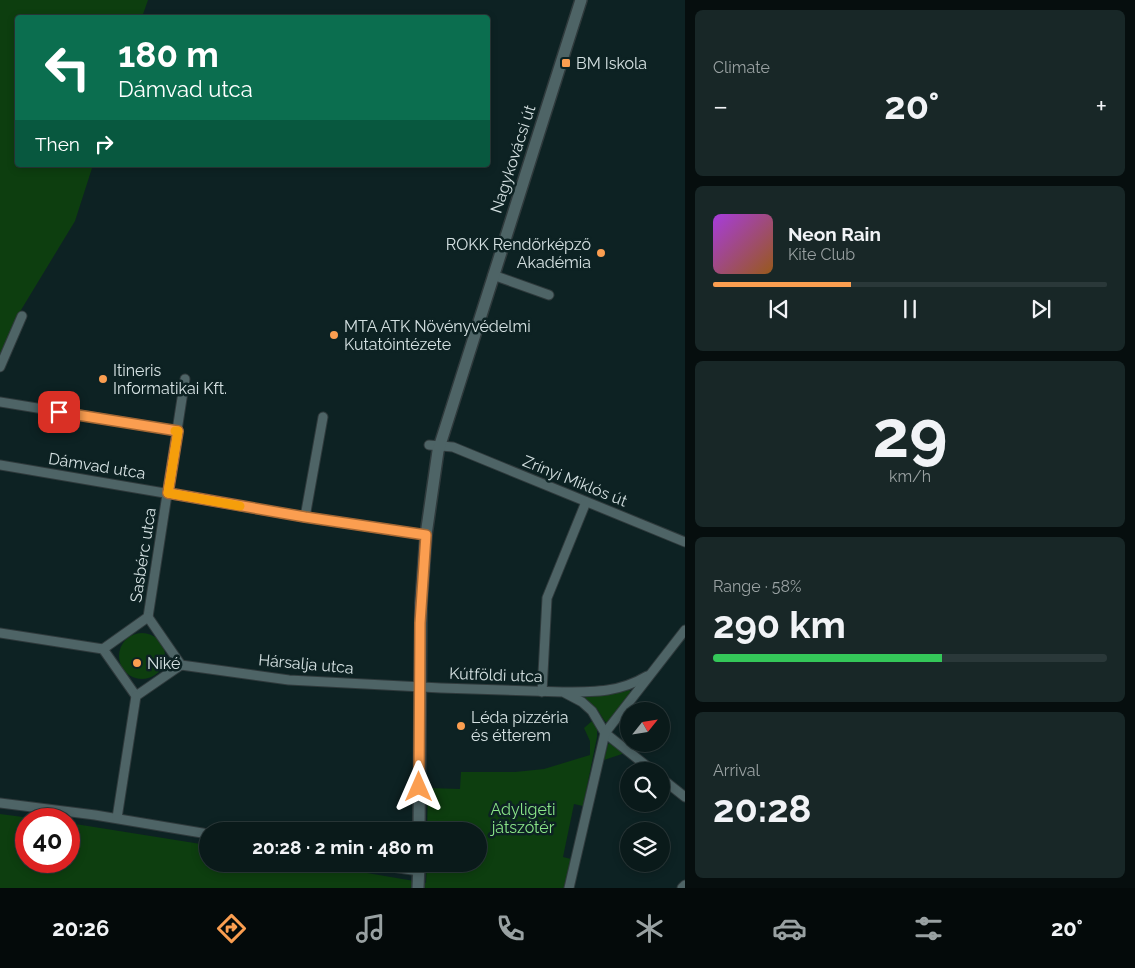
<!DOCTYPE html>
<meta charset="utf-8">
<style>
body{margin:0;font-family:Raleway,sans-serif;background:#182727;color:#f1f3f6;height:100vh;display:flex;flex-direction:column;font-size:19px;white-space:nowrap}
*{box-sizing:border-box;margin:0}
p{font-size:16px;color:#99a1a2}
.icon{flex:none;width:28px;height:28px;fill:none;stroke:currentColor;stroke-width:2;stroke-linecap:round;stroke-linejoin:round}
.map{position:relative;flex:1;overflow:hidden}
.panel{display:flex;flex-direction:column;gap:10px;padding:10px;background:#060e0e;width:450px}
.panel>*{flex:none}
.banner{position:absolute;left:15px;top:15px;width:475px;height:152px;border-radius:5px;box-shadow:0 2px 8px #0003,0 0 0 1px #2a3839;background:#0b6e4f;color:#fff;overflow:hidden}
.needle{width:32px;rotate:60deg}
.fabs{position:absolute;left:620px;top:702px;display:grid;gap:10px}
.fabs a{display:grid;place-items:center;width:50px;height:50px;border-radius:50%;background:#0a1a1a;box-shadow:0 2px 8px #0003,0 0 0 1px #2a3839;font-size:25px}
.speed{position:absolute;left:15px;top:808px;display:flex;gap:10px;font-size:25px;font-weight:700;text-align:center}
.speed>*{display:grid;place-content:center;width:65px;height:65px;border-radius:50%;background:#0a1a1a;box-shadow:0 2px 8px #0003,0 0 0 1px #2a3839;line-height:1}
.speed .limit{border:8px solid #d22;background:#fff;color:#111}
.pin{position:absolute;display:grid;place-items:center;width:42px;height:42px;color:#fff;margin:-21px;border-radius:10px;box-shadow:0 2px 8px #0006}
.me{position:absolute;width:55px;margin:-28px;rotate:0deg;stroke-linejoin:round;filter:drop-shadow(0 0 4px #0008)}
.turn{display:flex;align-items:center;gap:18px;height:105px;padding:0 20px;font-size:22px}
.turn .icon{width:65px;height:65px;stroke-width:2.5}
.turn b{display:block;font-size:35px;line-height:42px}
.then{display:flex;align-items:center;height:48px;padding:0 20px;background:#0003;gap:10px;font-size:19px}
.big{font-size:38px;font-weight:700;line-height:1.1}
.panel .card{flex:1;display:flex;flex-direction:column;justify-content:center;gap:8px;min-width:0;padding:0 18px;border-radius:8px;background:#182727}
.panel .dial{align-items:center;gap:0}
.dial b{font-size:65px;line-height:1}
.song{display:flex;align-items:center;gap:15px}
.cover{width:60px;height:60px;border-radius:8px;background:linear-gradient(135deg,hsl(280 70% 55%),hsl(30 70% 35%))}
.played{height:5px;border-radius:2px;background:linear-gradient(90deg,#fb9e50 35%,#2a3839 35%)}
.keys{display:flex;justify-content:space-around;direction:ltr}
.heat{display:flex;justify-content:space-between;align-items:center;font-size:28px;direction:ltr}
.charge{height:8px;border-radius:4px;background:linear-gradient(90deg,#34c759 58%,#2a3839 0)}
.trip{position:absolute;left:199px;top:822px;width:288px;height:50px;border-radius:25px;background:#0a1a1a;box-shadow:0 2px 8px #0003,0 0 0 1px #2a3839;font-weight:700;line-height:50px;text-align:center}
.menu{display:flex;height:80px;justify-content:space-around;align-items:center;background:#040a0a;color:#99a1a2}
.menu .icon{width:35px;height:35px}
.menu .current{color:#fb9e50}
.menu b{font-size:22px;color:#f1f3f6}
main{display:flex;flex:1;min-height:0}
.map>svg:first-child{display:block}
.green{fill:#0d3e0f}
.lines{fill:none;stroke-linecap:round;stroke-linejoin:round}
.minor-casing{stroke:#2f3a3c;stroke-width:11}
.tertiary-casing{stroke:#2f3a3c;stroke-width:14}
.minor{stroke:#4e6466;stroke-width:9}
.tertiary{stroke:#4e6466;stroke-width:11}
.route-casing{stroke:#a36734;stroke-width:12}
.route{stroke:#fb9e50;stroke-width:9}
.slow{stroke:#f59e0b;stroke-width:9}
.poi-dot{fill:#fb9e50;stroke:#0d2223;stroke-width:2}
.labels{text-anchor:middle;dominant-baseline:central;stroke-width:5;stroke-linejoin:round;paint-order:stroke}
.poi-label{font-size:16px;fill:#d5e1e2;stroke:#0d2223;text-anchor:start}
.street-label{font-size:16px;fill:#d5e1e2;stroke:#0d2223}
.park-label{font-size:16px;fill:#8ae588;stroke:#0d2223}
</style>
<main>
<div class="map">
<svg width="685" height="888" viewBox="0 0 685 888">
<rect width="100%" height="100%" fill="#0d2223"/>
<g class="green">
<polygon points="0,0 148,0 142,17 18,18 18,165 93,165 75,221 21,310 0,355"/>
<circle cx="142" cy="656" r="23"/>
<path d="M629,689l2,4 -24,30c-4,-3 -6,-9 -10,-14 -5,-4 -9,-6 -12,-12l3,-3z"/>
<polygon points="592,721 597,728 597,737 583,806 574,804 563,857 571,859 565,888 0,888 0,814 38,819 26,819 26,861 69,861 69,823 207,845 208,864 314,864 426,883 427,864 478,864 478,831 427,831 428,788 460,789 461,772 515,772 544,769 590,755 590,741 584,728"/>
<polygon points="611,743 625,753 604,760 608,744"/>
</g>
<g class="lines">
<defs>
<g id="minor">
<polyline points="493,275 549,295"/>
<polyline points="0,367 22,316"/>
<polyline points="0,402 178,431"/>
<polyline points="429,445 453,447 685,542"/>
<polyline points="0,465 305,517 426,535"/>
<polyline points="305,517 323,417"/>
<polyline points="148,617 185,379"/>
<polyline points="148,617 181,665"/>
<polyline points="0,633 103,649"/>
<polyline points="103,649 136,696 181,665"/>
<polyline points="103,649 148,617"/>
<polyline points="181,665 289,680 441,688 563,692 582,702 592,711 605,733 653,771"/>
<polyline points="542,692 547,598 586,502"/>
<path d="M565,692c31,0 55,0 82,-16"/>
<polyline points="661,778 685,797"/>
<polyline points="0,803 95,815 208,834"/>
<polyline points="117,818 136,696"/>
<polyline points="372,864 419,871"/>
<polyline points="569,888 605,733 685,630"/>
<polyline points="682,888 685,885"/>
</g>
<g id="tertiary">
<polyline points="419,831 421,603 426,535 438,451 581,0"/>
<polyline points="418,888 419,864"/>
</g>
</defs>
<use href="#minor" class="minor-casing"/>
<use href="#tertiary" class="tertiary-casing"/>
<use href="#minor" class="minor"/>
<use href="#tertiary" class="tertiary"/>
</g>
<g class="lines">
<defs>
<polyline id="route" points="59,412 178,431 168,493 305,517 426,535 420,623 419,787"/>
</defs>
<use href="#route" class="route-casing"/>
<use href="#route" class="route"/>
<polyline class="slow" points="175,431 178,431 168,493 240,506"/>
</g>
<g class="poi-dot">
<rect x="561" y="58" width="10" height="10" rx="2.5"/>
<circle cx="601" cy="253" r="5"/>
<circle cx="334" cy="335" r="5"/>
<circle cx="103" cy="379" r="5"/>
<circle cx="137" cy="663" r="5"/>
<circle cx="461" cy="726" r="5"/>
</g>
<g class="labels">
<g class="poi-label">
<text x="576" y="63">BM Iskola</text>
<text x="591" y="244" text-anchor="end">ROKK Rendőrképző<tspan x="591" dy="18">Akadémia</tspan></text>
<text x="344" y="326">MTA ATK Növényvédelmi<tspan x="344" dy="18">Kutatóintézete</tspan></text>
<text x="113" y="370">Itineris<tspan x="113" dy="18">Informatikai Kft.</tspan></text>
<text x="147" y="663">Niké</text>
<text x="471" y="717">Léda pizzéria<tspan x="471" dy="18">és étterem</tspan></text>
</g>
<g class="street-label">
<text transform="translate(513 159) rotate(-72)">Nagykovácsi út</text>
<text transform="translate(97 466) rotate(9)">Dámvad utca</text>
<text transform="translate(575 481) rotate(22)">Zrínyi Miklós út</text>
<text transform="translate(143 555) rotate(-81)">Sasbérc utca</text>
<text transform="translate(306 664) rotate(5)">Hársalja utca</text>
<text transform="translate(496 675) rotate(2)">Kútföldi utca</text>
</g>
<g class="park-label">
<text x="523" y="809">Adyligeti<tspan x="523" dy="18">játszótér</tspan></text>
</g>
</g>
</svg>
<div class="fabs">
<a><svg class="needle" viewBox="-14 -14 28 28"><path d="M0-13l5 13h-10z" fill="#e53935"/><path d="M0 13l5-13h-10z" fill="#99a1a2"/></svg></a>
<a><svg class="icon" aria-label="search" viewBox="0 0 24 24"><circle cx="10" cy="10" r="6"/><path d="M15 15l6 6"/></svg></a>
<a><svg class="icon" aria-label="layers" viewBox="0 0 24 24"><path d="M12 4l9 5-9 5-9-5zM3 14l9 5 9-5"/></svg></a>
</div>
<div class="speed"><div class="limit">40</div></div>
<div class="pin" style="left:59px;top:412px;background:#d93025"><svg class="icon" aria-label="arrive" viewBox="0 0 24 24"><path d="M6 21V4h12l-3 4 3 4H6"/></svg></div>
<svg class="me" style="left:419px;top:787px" viewBox="-20 -20 40 40"><path d="M0-17L14 15 0 8-14 15z" fill="#fb9e50" stroke="#fff" stroke-width="4"/></svg>
<div class="trip">20:28 · 2 min · 480 m</div>
<div class="banner">
<div class="turn"><svg class="icon" aria-label="left" viewBox="0 0 24 24"><path d="M17 20v-9H6M10 6l-5 5 5 5"/></svg><div><b>180 m</b>Dámvad utca</div></div>
<div class="then">Then<svg class="icon" aria-label="right" viewBox="0 0 24 24"><path d="M7 20v-9h11M14 6l5 5-5 5"/></svg></div>
</div>
</div>
<section class="panel">
<div class="card"><p>Climate</p>
<div class="heat"><a>−</a><b class="big">20°</b><a>+</a></div>
</div>
<div class="card">
<div class="song"><i class="cover"></i><div><b>Neon Rain</b><p>Kite Club</p></div></div>
<div class="played"></div>
<div class="keys"><svg class="icon" aria-label="previous" viewBox="0 0 24 24"><path d="M18 5L8 12l10 7zM5 5v14"/></svg><svg class="icon" aria-label="pause" viewBox="0 0 24 24"><path d="M8 5v14M16 5v14"/></svg><svg class="icon" aria-label="next" viewBox="0 0 24 24"><path d="M6 5l10 7-10 7zM19 5v14"/></svg></div>
</div>
<div class="card dial"><b>29</b><p>km/h</p></div>
<div class="card"><p>Range · 58%</p><b class="big">290 km</b><div class="charge"></div></div>
<div class="card"><p>Arrival</p><b class="big">20:28</b></div>
</section>
</main>
<nav class="menu">
<b>20:26</b>
<svg class="icon current" aria-label="directions" viewBox="0 0 24 24"><path d="M12 3l9 9-9 9-9-9zM9 14v-3h6M13 9l2 2-2 2"/></svg>
<svg class="icon" aria-label="music" viewBox="0 0 24 24"><path d="M9 18V5l10-2v13"/><circle cx="6" cy="18" r="3"/><circle cx="16" cy="16" r="3"/></svg>
<svg class="icon" aria-label="phone" viewBox="0 0 24 24"><path d="M5 4h4l2 5-3 2q2 4 5 5l2-3 5 2v4C11 20 4 13 5 4z"/></svg>
<svg class="icon" aria-label="climate" viewBox="0 0 24 24"><path d="M12 3v18M4 7l16 10M4 17L20 7"/></svg>
<svg class="icon" aria-label="car" viewBox="0 0 24 24"><path d="M5 17H2v-5l4-1 3-4h7l3 4 3 1v5h-3M9 17h6M6 11h13"/><circle cx="7" cy="17" r="2"/><circle cx="17" cy="17" r="2"/></svg>
<svg class="icon" aria-label="filters" viewBox="0 0 24 24"><path d="M4 7h16M4 17h16"/><circle cx="9" cy="7" r="2"/><circle cx="15" cy="17" r="2"/></svg>
<b>20°</b>
</nav>
